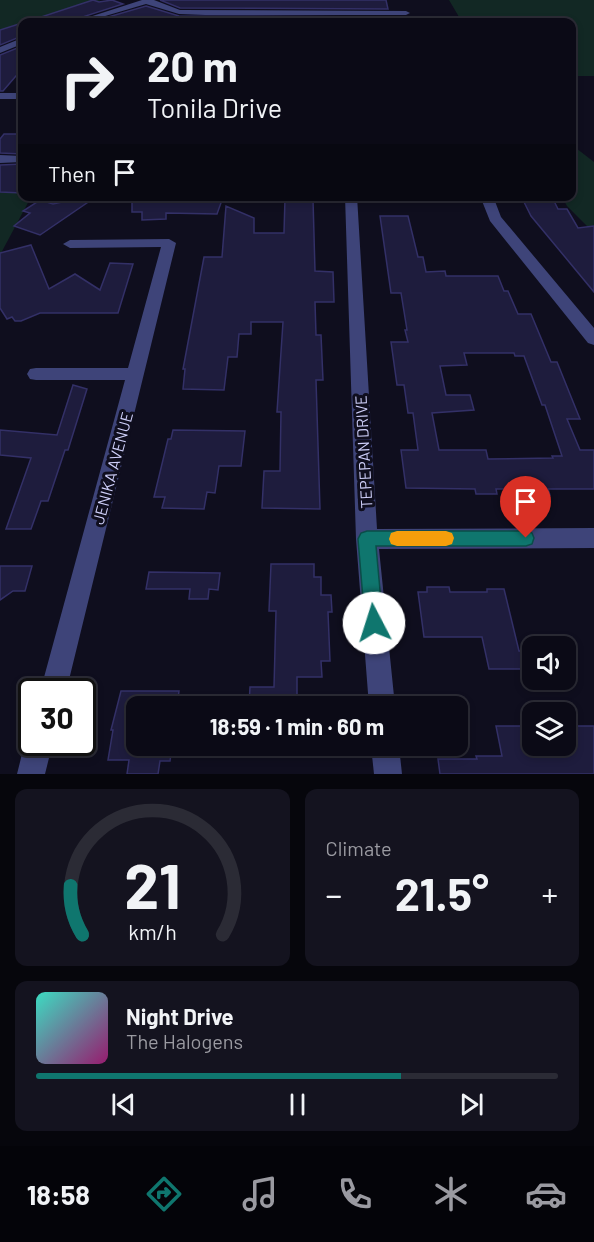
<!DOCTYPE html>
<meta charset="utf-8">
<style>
body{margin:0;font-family:Barlow,sans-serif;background:#14131f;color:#f1f3f6;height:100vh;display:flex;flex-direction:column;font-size:22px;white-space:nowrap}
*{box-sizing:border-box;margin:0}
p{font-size:20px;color:#9a9aa1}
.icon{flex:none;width:33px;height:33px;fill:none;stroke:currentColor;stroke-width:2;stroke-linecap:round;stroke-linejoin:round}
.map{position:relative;height:774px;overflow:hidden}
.panel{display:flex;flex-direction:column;gap:15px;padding:15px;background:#06060c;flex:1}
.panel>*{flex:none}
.guide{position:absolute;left:18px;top:18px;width:558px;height:183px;border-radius:12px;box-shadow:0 3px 9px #0003,0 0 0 2px #2b2b35;background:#0b0a16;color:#f1f3f6;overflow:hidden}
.fabs{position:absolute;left:522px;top:636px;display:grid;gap:12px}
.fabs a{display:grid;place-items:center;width:54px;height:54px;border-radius:12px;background:#0b0a16;box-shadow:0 3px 9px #0003,0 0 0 2px #2b2b35;font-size:30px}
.speed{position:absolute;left:18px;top:678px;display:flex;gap:12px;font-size:30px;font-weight:700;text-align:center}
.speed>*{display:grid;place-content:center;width:78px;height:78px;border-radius:50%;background:#0b0a16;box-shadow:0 3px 9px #0003,0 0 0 2px #2b2b35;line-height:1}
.speed .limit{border:3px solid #111;border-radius:9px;background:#fff;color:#111}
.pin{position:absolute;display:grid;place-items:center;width:51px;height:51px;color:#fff;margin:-62px -26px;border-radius:50% 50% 50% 0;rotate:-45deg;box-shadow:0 0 6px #0007}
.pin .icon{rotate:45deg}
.me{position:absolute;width:66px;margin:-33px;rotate:355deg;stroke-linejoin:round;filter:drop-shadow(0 0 4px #0008)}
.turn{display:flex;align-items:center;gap:21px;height:126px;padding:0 30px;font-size:27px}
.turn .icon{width:78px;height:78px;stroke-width:2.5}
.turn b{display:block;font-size:42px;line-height:51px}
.then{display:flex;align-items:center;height:57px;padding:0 30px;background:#0003;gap:12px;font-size:22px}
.big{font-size:45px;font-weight:700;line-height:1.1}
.panel .widget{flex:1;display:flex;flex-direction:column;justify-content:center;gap:9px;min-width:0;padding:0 21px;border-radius:12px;background:#14131f}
.panel .dial{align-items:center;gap:0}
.dial svg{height:156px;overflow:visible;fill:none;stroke:#2b2b35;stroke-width:7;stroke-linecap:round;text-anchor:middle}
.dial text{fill:#f1f3f6;stroke:none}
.song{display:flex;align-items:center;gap:18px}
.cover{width:72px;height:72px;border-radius:9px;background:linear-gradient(135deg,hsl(170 70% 55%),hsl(320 70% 35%))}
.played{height:6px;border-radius:3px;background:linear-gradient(90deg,#0f766e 70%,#2b2b35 70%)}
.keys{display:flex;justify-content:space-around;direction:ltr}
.heat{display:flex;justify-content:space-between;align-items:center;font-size:33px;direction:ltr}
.panel .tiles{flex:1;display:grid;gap:15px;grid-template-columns:1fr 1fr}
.widget:last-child{grid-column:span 2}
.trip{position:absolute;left:126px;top:696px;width:342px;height:60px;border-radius:12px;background:#0b0a16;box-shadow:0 3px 9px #0003,0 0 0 2px #2b2b35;font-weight:700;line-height:60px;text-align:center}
.menu{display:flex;height:96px;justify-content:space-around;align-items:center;background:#040409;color:#9a9aa1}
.menu .icon{width:42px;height:42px}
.menu .active{color:#0f766e}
.menu b{font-size:27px;color:#f1f3f6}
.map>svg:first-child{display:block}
.green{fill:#122824}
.building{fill:#1e1c3d;stroke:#333067;stroke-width:1.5;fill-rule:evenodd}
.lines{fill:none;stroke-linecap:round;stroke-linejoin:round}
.minor{fill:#3e4479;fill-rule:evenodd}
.route{fill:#0f766e;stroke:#0a4d48;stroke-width:1.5}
.slow{fill:#f59e0b}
.labels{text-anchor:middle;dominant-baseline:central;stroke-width:6;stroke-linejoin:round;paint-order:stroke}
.street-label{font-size:16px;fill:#d0d1fb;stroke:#0f0e1e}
</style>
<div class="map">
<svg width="594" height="774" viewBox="0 0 594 774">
<rect width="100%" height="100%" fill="#0f0e1e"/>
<g class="green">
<polygon points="0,0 101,0 0,31"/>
<polygon points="449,0 594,0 594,76 572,76 572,22 462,22"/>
<polygon points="572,145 594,162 594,233 567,206 562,197 572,196"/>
<polygon points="0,190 22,190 22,196 31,197 0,255"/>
</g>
<g class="building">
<polygon points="93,0 99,2 112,0 123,4 73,20 72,22 35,22 35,19"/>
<polygon points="160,0 386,0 388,9 180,8"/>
<polygon points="146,6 179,16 390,17 391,20 390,22 91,22"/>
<polygon points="22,23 22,36 0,45 0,30"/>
<polygon points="22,46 22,69 3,91 0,91 0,55"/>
<polygon points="4,134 22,134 22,154 0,153 0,139"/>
<polygon points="22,164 22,193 0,192 0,165"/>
<polygon points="90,196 97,196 40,235 14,226 30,213 23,211 40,200 53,204"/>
<polygon points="172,198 203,199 222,200 217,214 166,213 166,219 142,220 142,212 132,212 132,200"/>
<polygon points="285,198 313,199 315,271 333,272 334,302 315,302 316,335 321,335 323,380 316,380 320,509 262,508 264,471 280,471 281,412 277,412 283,322 251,322 251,334 239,334 237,357 228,357 224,390 183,389 185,369 183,369 204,257 222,257 226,206 254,218 254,233 284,233"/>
<polygon points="554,201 558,209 567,209 578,228 594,226 594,292 531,216 524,202"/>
<path d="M380,216h28l10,41h5l3,15 19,-1 1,5h52l6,15h4l10,23h13l20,48h6l23,57h-13l13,31h14v39h-46l2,6h-19l-2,-6h-33l1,5h-21l-1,-5 -69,-1 -5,-38h17l-5,-37h-5l-4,-28h-7l-6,-43h17l-3,-12h2l-6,-37h-10zM464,353h50l1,3h9l18,49h3l17,51h-10l1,2 -65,1 -2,-9h-47l-7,-37 42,-3 -4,-15h-24l-6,-29 27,-1z"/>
<polygon points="31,245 49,289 75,274 100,290 110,263 133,264 118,313 40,313 21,321 15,321 12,317 7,319 0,308 0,253"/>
<polygon points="73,385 87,389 68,450 65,450 48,501 41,501 31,529 6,529 31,458 0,455 0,430 57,435"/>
<polygon points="173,430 245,431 241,466 219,466 215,493 207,492 204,509 162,508 165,497 154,497 168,439 171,439"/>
<polygon points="271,564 314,564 314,577 321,577 321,595 331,595 332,612 328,612 330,661 321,661 322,677 297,677 297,706 249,706 250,687 274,687 276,611 269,611"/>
<polygon points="0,566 32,566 25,591 13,591 0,600"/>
<polygon points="149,572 220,573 218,590 209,589 208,599 189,599 190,589 146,589"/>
<polygon points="427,587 449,587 450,592 487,592 487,589 504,589 519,651 532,651 532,669 489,669 482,637 424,637 418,592 427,592"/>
<polygon points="121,691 179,691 177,706 136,706 136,746 172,746 170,761 160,761 158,774 127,774 129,760 108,760 113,730 111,730"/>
<polygon points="496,726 532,726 532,746 570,746 566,726 594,726 594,774 440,774 438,759 477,759 476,756 502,756"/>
</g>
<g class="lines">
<g class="minor">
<polygon points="142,0 154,0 180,10 406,11 410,13 406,15 205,15 179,14 146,4 85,22 74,22"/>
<polygon points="22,38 22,44 0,53 0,47"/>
<rect x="0" y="93" width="22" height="6"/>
<polygon points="0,155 22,156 22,162 0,163"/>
<polygon points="345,196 357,196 377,529 594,528 594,548 379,549 395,706 369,706 356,539"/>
<polygon points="480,196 493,196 501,217 594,328 594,345 588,343 490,221"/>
<polygon points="169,239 176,243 66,692 40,692 125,380 36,380 30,379 27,374 30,369 36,368 128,368 161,247 70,248 63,244 70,240"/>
<polygon points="32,731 32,742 53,742 45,774 17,774 25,742"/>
<polygon points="371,746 399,746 402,774 374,774"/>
</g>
</g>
<polygon class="route" points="367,531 526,531 532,533 534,538 532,544 526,546 376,546 383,623 381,629 374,632 368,629 365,623 358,539 361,533"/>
<polygon class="slow" points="397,531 446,531 452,533 454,538 452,544 446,546 397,546 391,544 389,539 391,533"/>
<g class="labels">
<g class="street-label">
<text transform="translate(363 452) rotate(-93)">TEPEPAN DRIVE</text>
<text transform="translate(112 468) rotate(-75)">JENIKA AVENUE</text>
</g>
</g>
</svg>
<div class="fabs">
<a><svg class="icon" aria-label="sound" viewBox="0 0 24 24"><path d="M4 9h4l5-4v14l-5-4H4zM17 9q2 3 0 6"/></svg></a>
<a><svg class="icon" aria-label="layers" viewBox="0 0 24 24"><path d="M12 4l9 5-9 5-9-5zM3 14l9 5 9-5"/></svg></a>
</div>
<div class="speed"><div class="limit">30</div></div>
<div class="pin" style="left:526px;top:538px;background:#d93025"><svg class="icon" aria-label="arrive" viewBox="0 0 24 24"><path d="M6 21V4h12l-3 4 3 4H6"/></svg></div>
<svg class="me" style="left:374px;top:623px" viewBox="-20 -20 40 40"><circle r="19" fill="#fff"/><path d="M0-13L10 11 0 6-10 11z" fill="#0f766e"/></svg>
<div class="trip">18:59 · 1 min · 60 m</div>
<div class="guide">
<div class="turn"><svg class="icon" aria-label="right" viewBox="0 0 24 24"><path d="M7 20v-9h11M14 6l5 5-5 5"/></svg><div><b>20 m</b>Tonila Drive</div></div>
<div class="then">Then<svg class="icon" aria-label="arrive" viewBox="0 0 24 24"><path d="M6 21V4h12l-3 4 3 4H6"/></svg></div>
</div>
</div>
<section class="panel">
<div class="tiles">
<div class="widget dial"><svg viewBox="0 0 100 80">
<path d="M14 69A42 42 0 1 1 86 69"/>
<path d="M14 69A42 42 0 0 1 8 44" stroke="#0f766e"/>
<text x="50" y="56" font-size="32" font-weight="700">21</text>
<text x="50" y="72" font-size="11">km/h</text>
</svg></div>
<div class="widget"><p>Climate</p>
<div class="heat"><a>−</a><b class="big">21.5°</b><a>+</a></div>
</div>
<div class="widget">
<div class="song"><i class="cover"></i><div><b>Night Drive</b><p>The Halogens</p></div></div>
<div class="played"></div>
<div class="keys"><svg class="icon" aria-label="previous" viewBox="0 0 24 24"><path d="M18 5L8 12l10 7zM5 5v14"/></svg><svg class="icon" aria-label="pause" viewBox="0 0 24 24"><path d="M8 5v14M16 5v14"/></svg><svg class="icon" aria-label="next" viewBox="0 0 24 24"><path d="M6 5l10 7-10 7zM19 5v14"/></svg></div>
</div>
</div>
</section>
<nav class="menu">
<b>18:58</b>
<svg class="icon active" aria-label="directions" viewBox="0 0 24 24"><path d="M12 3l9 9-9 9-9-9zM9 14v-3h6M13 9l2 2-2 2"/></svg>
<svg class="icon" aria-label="music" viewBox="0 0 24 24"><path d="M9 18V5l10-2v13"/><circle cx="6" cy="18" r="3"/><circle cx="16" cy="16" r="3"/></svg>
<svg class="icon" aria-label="phone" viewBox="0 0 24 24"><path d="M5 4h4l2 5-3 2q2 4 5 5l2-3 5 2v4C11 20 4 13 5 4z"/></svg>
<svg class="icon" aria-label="climate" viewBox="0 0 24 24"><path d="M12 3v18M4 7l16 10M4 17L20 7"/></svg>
<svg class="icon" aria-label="car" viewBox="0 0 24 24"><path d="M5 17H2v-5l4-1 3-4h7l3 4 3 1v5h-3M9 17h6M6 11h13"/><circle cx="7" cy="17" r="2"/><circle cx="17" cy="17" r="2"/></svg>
</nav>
